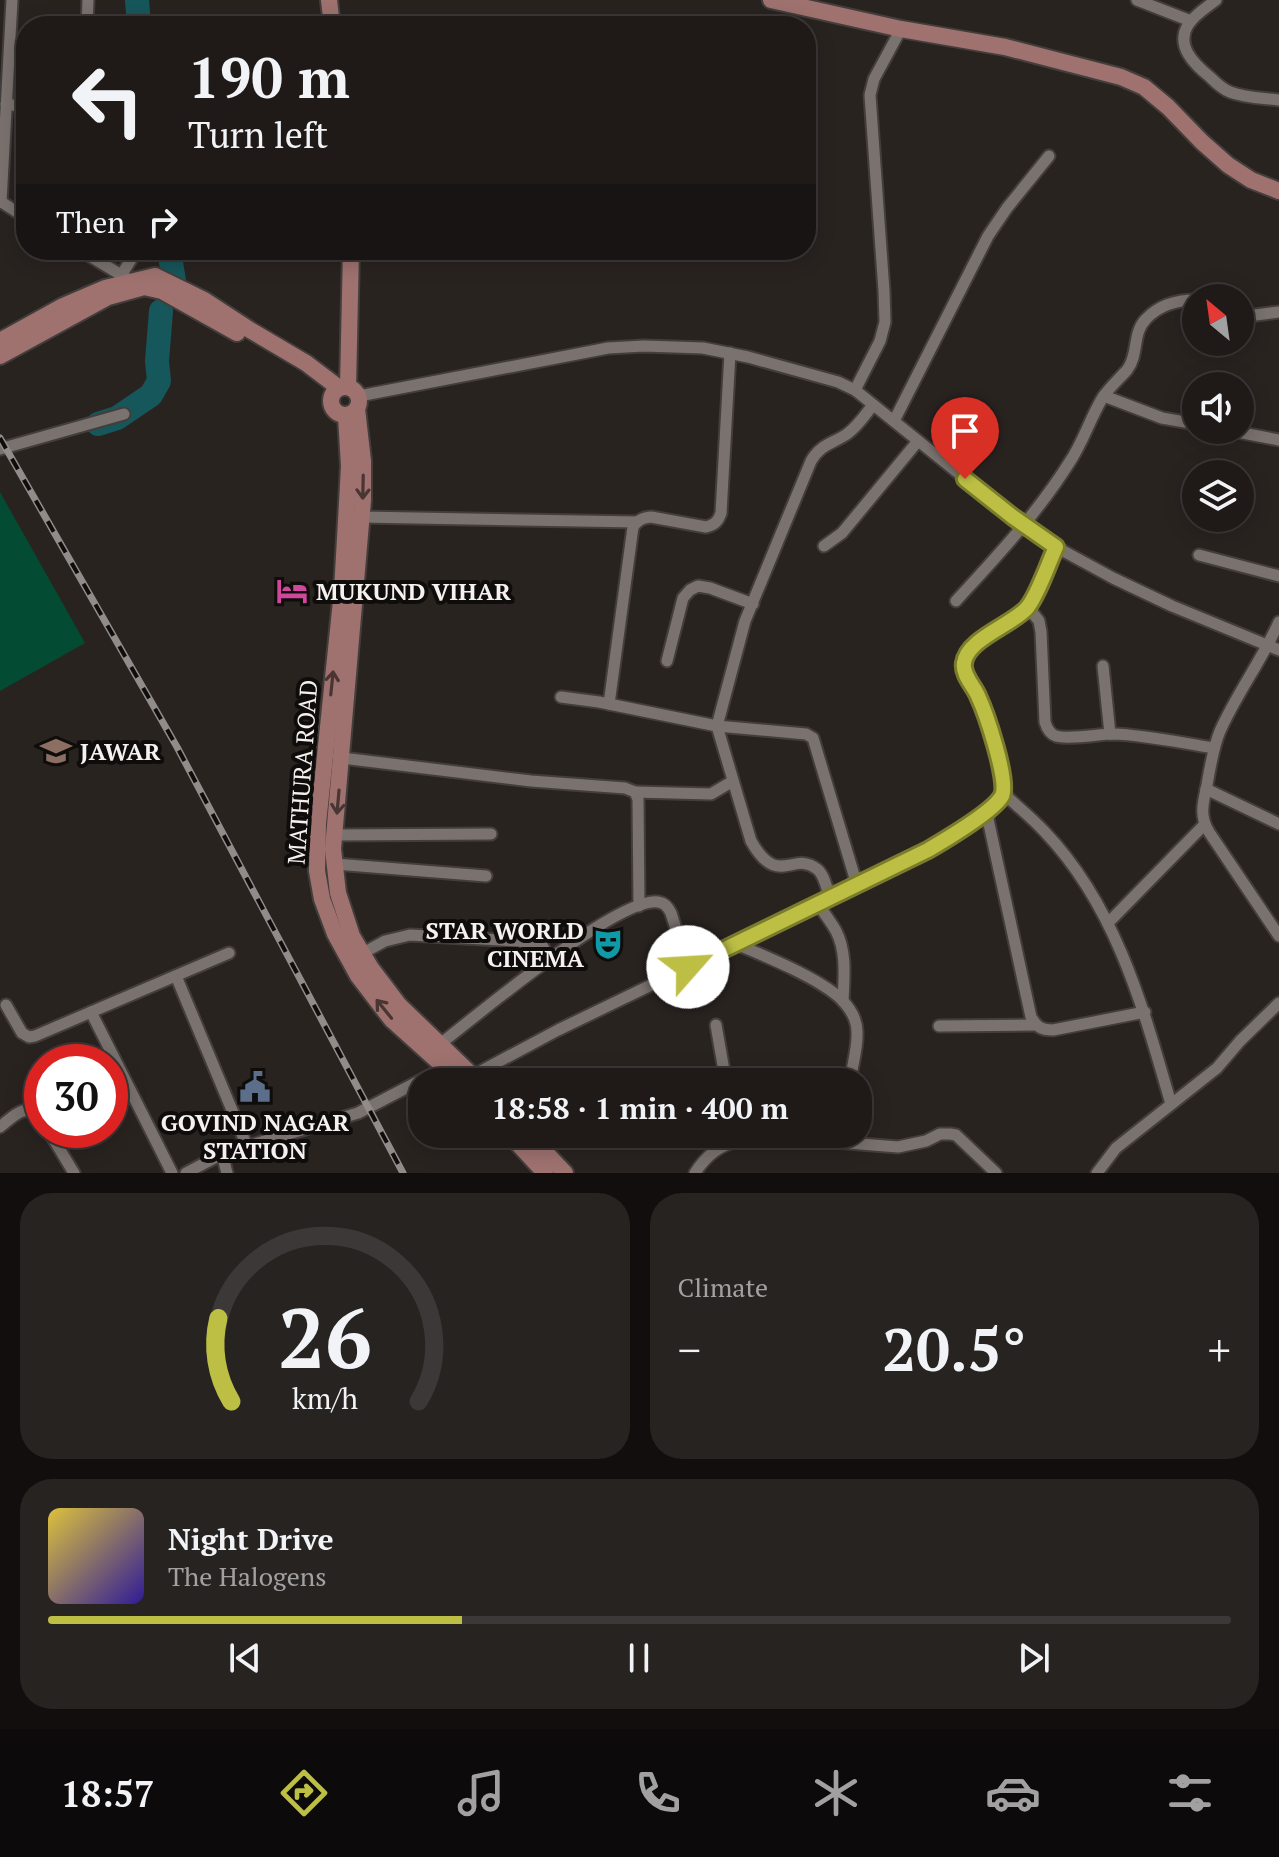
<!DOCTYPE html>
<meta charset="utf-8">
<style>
body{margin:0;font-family:"PT Serif",serif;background:#272321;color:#f1f3f6;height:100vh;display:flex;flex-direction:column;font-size:30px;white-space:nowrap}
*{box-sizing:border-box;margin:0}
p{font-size:26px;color:#a1a1a2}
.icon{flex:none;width:44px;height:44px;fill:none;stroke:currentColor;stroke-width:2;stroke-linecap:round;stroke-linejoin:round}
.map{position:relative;height:1173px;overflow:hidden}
.drawer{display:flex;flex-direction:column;gap:20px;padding:20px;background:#110e0d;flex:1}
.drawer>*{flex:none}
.top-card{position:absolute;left:16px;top:16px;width:800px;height:244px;border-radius:32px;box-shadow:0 4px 20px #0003,0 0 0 2px #3c3837;background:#1f1a18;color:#f1f3f6;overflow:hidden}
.needle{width:52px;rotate:331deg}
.controls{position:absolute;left:1182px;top:284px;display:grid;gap:16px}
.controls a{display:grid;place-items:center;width:72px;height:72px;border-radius:50%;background:#1f1a18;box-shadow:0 4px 20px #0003,0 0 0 2px #3c3837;font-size:40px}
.speed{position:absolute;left:24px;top:1044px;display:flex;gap:16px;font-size:40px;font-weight:700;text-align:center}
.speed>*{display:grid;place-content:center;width:104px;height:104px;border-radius:50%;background:#1f1a18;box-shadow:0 4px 20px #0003,0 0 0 2px #3c3837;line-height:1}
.speed .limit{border:12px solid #d22;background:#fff;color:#111}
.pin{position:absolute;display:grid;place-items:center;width:68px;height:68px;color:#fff;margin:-82px -34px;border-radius:50% 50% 50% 0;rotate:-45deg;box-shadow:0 0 8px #0007}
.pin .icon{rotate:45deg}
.me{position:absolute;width:88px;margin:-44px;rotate:64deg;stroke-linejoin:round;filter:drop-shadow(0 0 6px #0008)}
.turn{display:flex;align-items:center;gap:28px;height:168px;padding:0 40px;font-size:36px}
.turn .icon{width:104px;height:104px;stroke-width:2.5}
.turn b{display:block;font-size:56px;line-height:68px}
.then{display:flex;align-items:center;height:76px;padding:0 40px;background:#0003;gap:16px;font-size:30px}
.big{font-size:60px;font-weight:700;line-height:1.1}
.drawer .card{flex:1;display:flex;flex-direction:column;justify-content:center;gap:12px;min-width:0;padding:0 28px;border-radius:32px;background:#272321}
.drawer .dial{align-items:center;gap:0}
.dial svg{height:208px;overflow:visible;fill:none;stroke:#3c3837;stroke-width:7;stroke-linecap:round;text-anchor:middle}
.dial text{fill:#f1f3f6;stroke:none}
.song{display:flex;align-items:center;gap:24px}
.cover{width:96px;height:96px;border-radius:12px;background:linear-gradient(135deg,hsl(50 70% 55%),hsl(250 70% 35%))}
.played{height:8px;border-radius:4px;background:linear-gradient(90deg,#bcbf44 35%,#3c3837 35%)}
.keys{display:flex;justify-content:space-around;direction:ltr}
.heat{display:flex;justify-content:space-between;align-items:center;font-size:44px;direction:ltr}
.drawer .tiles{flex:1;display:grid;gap:20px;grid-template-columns:1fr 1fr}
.card:last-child{grid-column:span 2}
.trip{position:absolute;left:408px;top:1068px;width:464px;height:80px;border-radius:32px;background:#1f1a18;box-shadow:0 4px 20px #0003,0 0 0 2px #3c3837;font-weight:700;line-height:80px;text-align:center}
.menu{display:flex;height:128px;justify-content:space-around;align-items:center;background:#0c0a0a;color:#a1a1a2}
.menu .icon{width:56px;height:56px}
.menu .current{color:#bcbf44}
.menu b{font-size:36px;color:#f1f3f6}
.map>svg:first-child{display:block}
.green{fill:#034c33}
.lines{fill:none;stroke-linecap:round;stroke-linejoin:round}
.river{stroke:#16575b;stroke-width:24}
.street-casing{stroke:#433e3c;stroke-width:15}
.secondary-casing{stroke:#433e3c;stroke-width:20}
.street{stroke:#7a726e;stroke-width:11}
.secondary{stroke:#9f726f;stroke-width:16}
.rail-casing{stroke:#918c89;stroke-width:7}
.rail{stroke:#0f0d0b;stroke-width:4;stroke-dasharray:12;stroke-linecap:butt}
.oneway{stroke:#493533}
.route-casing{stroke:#7a7c2c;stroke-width:20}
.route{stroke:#bcbf44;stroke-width:14}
.labels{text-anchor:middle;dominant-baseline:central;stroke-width:8;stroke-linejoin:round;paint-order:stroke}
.poi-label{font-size:24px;font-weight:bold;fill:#f6f1ef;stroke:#0f0d0b;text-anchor:start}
.street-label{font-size:24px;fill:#f6f1ef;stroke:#0f0d0b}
</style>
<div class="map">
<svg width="1279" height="1173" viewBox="0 0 1279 1173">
<rect width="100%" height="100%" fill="#292320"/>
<polygon class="green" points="0,492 85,643 0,691"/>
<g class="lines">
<g class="river">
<polyline points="137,0 139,26"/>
<polyline points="169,250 174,281"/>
<polyline points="98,424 117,418 151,395 159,381 157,361 161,311"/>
</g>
<defs>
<g id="street">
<polyline points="1137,0 1191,21"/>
<path d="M1216,0c-9,7 -22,15 -28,25 -13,21 7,40 22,52 6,6 12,12 20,15 15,6 33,6 49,8"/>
<polyline points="87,26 88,0"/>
<polyline points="6,104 26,107"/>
<polyline points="0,201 26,218"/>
<polyline points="1,202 12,0"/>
<polyline points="80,250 131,281"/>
<polyline points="122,274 137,250"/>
<polyline points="1240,317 1279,312"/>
<polyline points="855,390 880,341 885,322 884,291 870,95 874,79 901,29"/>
<polyline points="359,396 608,348 644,346 703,348 748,357 838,382 855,390 1013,517 1056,547 1113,578 1172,606 1279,650"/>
<polyline points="1104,396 1162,418 1196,424"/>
<polyline points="894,421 988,236 1007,208 1049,156"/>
<polyline points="1227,430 1279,440"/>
<polyline points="0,449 124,414"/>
<polyline points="361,517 637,522"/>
<polyline points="824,546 842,533 918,441"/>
<polyline points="1199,555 1279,576"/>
<path d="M956,601c40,-44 81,-87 113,-138 14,-20 21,-45 34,-66 7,-10 16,-18 24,-27 12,-15 5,-37 19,-51 13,-14 31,-19 50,-19"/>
<path d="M1028,607l11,14 2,11 4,90c2,7 5,12 11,14 13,4 43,-2 57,-2 34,1 68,9 101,14"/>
<path d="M1279,622c-17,38 -42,71 -59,109 -7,17 -10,36 -13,54 -4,18 -8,31 2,47l70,104"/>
<polyline points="667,661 683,598 690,590 698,586 710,588 753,604"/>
<polyline points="1103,666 1110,734"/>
<path d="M561,697l38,5 118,24 28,-105 66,-160c10,-17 21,-17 36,-27 11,-8 18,-19 26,-29"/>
<path d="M609,704l24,-177c5,-7 9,-9 18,-10l55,10c8,-2 12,-5 15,-14l9,-160"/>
<polyline points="342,758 531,781 625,788 635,792 638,799 639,906"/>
<polyline points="1206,789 1279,824"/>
<polyline points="635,792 711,794 733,781"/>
<path d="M1003,793c14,13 28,24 41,38 72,75 99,176 127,273"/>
<path d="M986,810l45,207c6,10 10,13 22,13l92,-18"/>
<polyline points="335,835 491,834"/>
<polyline points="335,864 486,876"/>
<path d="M830,898c-3,-9 -6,-24 -13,-29 -24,-19 -39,20 -66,-28l-34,-115 89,8 7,4 44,147"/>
<path d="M818,904c6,9 13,18 18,27 11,21 8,47 7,70"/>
<polyline points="1108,923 1204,825"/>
<path d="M736,944c42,-21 85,-42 127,-62 42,-21 84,-41 121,-70 6,-5 14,-10 18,-17 2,-3 2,-7 2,-11 -1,-20 -17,-69 -26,-88 -4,-10 -16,-21 -14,-33 4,-25 47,-38 63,-55 11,-13 21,-44 29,-61"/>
<polyline points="363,953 385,941 410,935 519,941 542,945 550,960"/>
<polyline points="176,976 247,1146"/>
<polyline points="6,1005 22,1033 29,1037 35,1036 229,953"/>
<polyline points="91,1012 172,1173"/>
<polyline points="716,1025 726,1082"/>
<polyline points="939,1026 1036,1025"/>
<path d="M439,1045c37,-29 179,-148 219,-143 7,1 10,5 13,11l17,54"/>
<path d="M468,1078l90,-48 178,-86c29,12 83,34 105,55 9,9 16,21 16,33 1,16 -5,34 -7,50"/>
<path d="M0,1127c15,-12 26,-26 42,-8"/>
<polyline points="48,1130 74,1173"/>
<polyline points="222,1154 227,1173"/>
<polyline points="186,1173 222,1154 358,1113 450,1065"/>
<path d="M695,1173c10,-16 24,-28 43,-32h85l75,6 28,-6 14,-7h10l6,1 40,38"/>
<polyline points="1097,1173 1116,1148 1217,1068 1240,1041 1279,1003"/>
</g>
<g id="secondary">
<polyline points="329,0 332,26"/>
<polyline points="771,0 901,29 1005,47 1121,77 1144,87 1168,107 1202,142 1228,165 1251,180 1279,191"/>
<polyline points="0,341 63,306 105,288 155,276 204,300 250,330 306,363 339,388"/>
<polyline points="0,356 108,297 144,287 162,291 237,333"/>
<circle cx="345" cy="401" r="14"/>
<polyline points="348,387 351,250"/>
<polyline points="357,409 363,461 363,500 333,849 338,893 352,936 371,968 399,1005 479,1082"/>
<polyline points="346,416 349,466 347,503 342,591 318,824 317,871 322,899 335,934 358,976 391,1019 461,1082"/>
<polyline points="509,1134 545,1173"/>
<polyline points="528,1134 565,1173"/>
</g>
</defs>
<use href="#street" class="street-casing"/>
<use href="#secondary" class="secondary-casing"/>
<use href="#street" class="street"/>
<use href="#secondary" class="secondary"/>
<defs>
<polyline id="rail" points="0,438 177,747 403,1173"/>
</defs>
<use href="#rail" class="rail-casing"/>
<use href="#rail" class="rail"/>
</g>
<defs><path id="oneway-shaft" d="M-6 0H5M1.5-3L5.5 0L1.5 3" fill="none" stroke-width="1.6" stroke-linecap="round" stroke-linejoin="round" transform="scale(2)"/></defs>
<g class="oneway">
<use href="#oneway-shaft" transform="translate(363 487) rotate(91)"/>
<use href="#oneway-shaft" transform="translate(332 683) rotate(-84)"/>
<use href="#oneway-shaft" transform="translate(338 802) rotate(95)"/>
<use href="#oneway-shaft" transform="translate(384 1009) rotate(-129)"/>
</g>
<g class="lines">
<defs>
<path id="route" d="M688,967l240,-117c17,-10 65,-38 74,-54 7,-15 -16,-83 -24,-100 -4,-10 -16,-21 -14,-33 3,-24 48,-38 63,-55 11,-13 21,-44 29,-61l-43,-30 -48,-38"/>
</defs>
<use href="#route" class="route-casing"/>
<use href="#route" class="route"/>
</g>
<defs>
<symbol id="hotel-bare" viewBox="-9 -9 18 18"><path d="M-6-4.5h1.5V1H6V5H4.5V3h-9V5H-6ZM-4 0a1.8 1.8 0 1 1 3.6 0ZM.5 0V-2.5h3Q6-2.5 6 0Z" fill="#d1479c" stroke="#0f0d0b" stroke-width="2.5" paint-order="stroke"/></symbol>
<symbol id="school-bare" viewBox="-9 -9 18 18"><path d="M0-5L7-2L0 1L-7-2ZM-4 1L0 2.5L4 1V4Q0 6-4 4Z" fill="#8d6e63" stroke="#0f0d0b" stroke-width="2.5" paint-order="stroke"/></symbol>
<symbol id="theatre-bare" viewBox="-9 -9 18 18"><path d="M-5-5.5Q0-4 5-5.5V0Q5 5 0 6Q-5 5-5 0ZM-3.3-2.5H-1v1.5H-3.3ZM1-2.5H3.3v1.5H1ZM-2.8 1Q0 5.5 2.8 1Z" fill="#0f9aa8" stroke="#0f0d0b" stroke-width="2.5" paint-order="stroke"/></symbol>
<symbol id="civic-bare" viewBox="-9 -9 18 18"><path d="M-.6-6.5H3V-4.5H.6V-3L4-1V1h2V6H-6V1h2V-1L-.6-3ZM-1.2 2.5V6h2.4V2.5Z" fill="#5c6f8a" stroke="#0f0d0b" stroke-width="2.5" paint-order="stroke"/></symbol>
</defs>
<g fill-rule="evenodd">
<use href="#hotel-bare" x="270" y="569" width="44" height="44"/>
<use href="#school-bare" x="34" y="729" width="44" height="44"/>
<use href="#theatre-bare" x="586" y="922" width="44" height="44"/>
<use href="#civic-bare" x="233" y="1065" width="44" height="44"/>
</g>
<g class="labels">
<g class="poi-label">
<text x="316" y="591">MUKUND VIHAR</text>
<text x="80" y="751">JAWAR</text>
<text x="584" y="930" text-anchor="end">STAR WORLD<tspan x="584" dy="28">CINEMA</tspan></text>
<text x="255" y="1122" text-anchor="middle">GOVIND NAGAR<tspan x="255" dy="28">STATION</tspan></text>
</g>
<g class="street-label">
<text transform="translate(302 772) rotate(-86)">MATHURA ROAD</text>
</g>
</g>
</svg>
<div class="controls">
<a><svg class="needle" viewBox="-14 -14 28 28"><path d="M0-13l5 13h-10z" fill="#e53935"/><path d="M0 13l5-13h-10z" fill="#a1a1a2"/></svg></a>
<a><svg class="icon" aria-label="sound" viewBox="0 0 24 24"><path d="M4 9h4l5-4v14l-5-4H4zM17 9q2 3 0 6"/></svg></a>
<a><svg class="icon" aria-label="layers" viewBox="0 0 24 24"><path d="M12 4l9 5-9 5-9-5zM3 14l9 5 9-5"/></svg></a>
</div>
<div class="speed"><div class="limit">30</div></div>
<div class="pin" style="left:965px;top:479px;background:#d93025"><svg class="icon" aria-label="arrive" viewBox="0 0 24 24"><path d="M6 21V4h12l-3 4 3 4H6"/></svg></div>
<svg class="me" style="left:688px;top:967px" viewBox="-20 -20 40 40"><circle r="19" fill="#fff"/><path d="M0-13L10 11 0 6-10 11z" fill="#bcbf44"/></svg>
<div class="trip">18:58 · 1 min · 400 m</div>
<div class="top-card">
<div class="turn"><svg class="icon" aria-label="left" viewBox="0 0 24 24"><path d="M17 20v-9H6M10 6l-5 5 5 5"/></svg><div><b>190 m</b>Turn left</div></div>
<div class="then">Then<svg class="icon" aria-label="right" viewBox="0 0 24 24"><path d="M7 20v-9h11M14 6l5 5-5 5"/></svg></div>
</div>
</div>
<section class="drawer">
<div class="tiles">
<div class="card dial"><svg viewBox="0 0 100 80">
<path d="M14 69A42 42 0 1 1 86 69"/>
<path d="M14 69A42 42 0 0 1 9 37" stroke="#bcbf44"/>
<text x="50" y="56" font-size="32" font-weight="700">26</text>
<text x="50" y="72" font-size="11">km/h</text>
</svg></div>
<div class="card"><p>Climate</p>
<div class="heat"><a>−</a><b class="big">20.5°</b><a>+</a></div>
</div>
<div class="card">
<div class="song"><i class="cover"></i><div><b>Night Drive</b><p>The Halogens</p></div></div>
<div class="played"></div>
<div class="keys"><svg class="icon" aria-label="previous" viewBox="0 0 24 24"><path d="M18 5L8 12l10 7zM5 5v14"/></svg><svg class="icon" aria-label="pause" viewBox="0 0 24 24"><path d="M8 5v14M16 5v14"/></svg><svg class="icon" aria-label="next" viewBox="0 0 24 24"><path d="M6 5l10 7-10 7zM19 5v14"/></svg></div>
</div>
</div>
</section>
<nav class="menu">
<b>18:57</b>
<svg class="icon current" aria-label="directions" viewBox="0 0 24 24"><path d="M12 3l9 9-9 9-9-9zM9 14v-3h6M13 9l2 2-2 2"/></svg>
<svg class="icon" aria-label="music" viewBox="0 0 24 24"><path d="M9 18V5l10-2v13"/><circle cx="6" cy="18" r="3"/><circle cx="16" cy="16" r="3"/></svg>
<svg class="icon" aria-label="phone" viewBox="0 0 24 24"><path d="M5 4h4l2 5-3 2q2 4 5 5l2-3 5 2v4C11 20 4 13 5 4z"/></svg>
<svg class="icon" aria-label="climate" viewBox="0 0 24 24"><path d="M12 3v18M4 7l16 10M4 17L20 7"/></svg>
<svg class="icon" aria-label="car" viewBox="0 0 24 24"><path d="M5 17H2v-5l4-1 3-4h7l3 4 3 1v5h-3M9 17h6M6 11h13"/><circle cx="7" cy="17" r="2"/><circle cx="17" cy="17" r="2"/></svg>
<svg class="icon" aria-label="filters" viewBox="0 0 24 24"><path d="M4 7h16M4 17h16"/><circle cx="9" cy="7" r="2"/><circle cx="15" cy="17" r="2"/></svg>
</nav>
